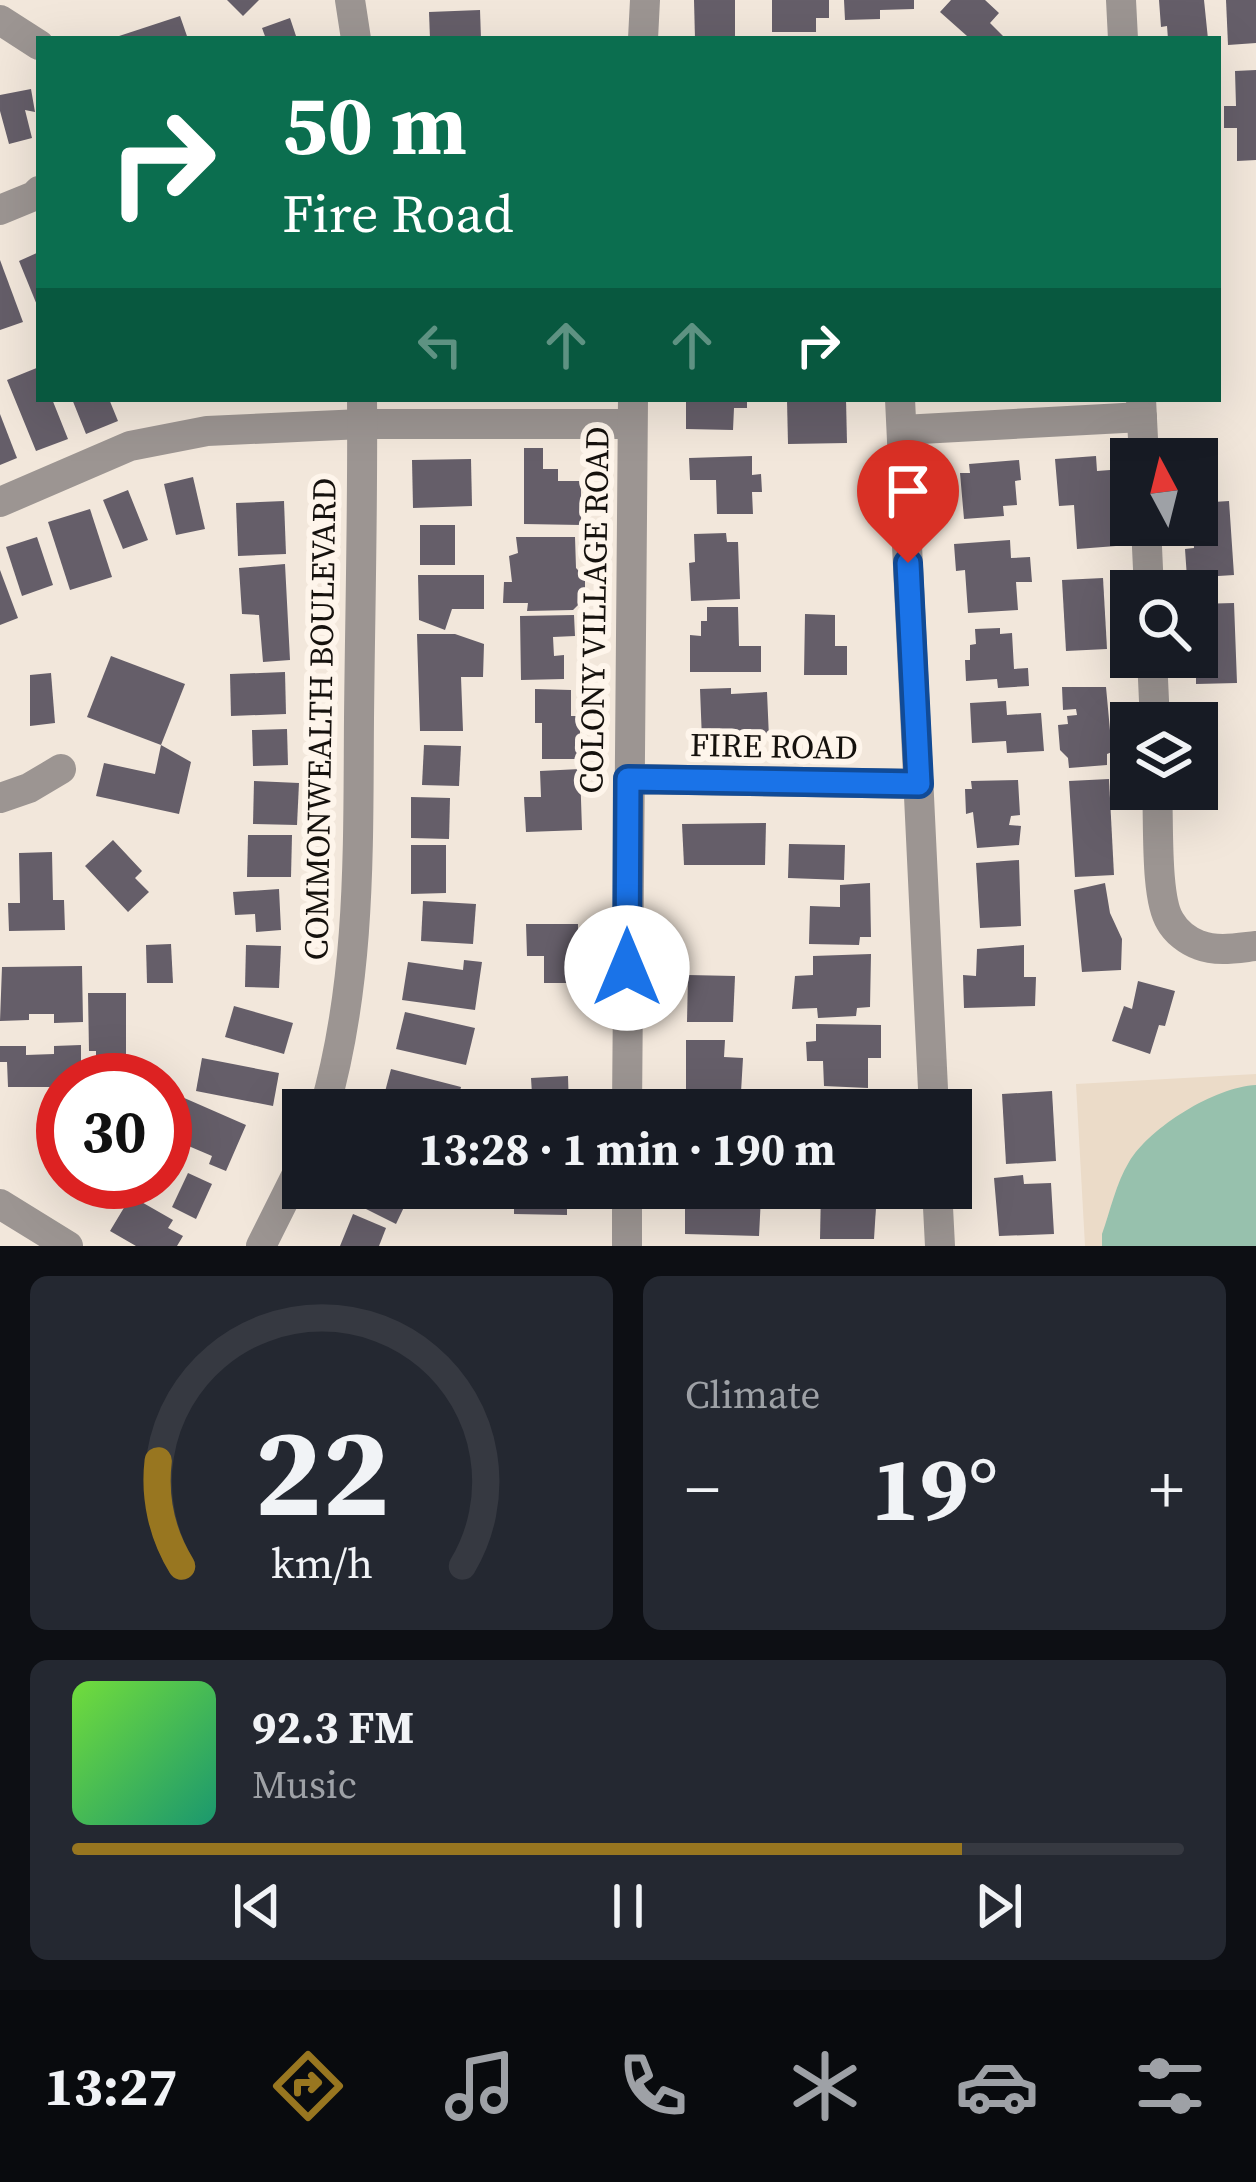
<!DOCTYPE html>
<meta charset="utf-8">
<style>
body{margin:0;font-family:"Source Serif 4",serif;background:#242831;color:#f1f3f6;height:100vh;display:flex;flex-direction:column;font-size:45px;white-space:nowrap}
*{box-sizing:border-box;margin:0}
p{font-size:39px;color:#9ea1a6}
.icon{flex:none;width:66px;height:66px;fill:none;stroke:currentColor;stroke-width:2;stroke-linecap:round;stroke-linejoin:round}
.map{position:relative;height:1246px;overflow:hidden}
.drawer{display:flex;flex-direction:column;gap:30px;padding:30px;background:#0d0f14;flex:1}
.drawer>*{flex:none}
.hud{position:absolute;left:36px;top:36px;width:1185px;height:366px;border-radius:0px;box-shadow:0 12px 48px #0002;background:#0b6e4f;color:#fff;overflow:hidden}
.needle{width:78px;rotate:353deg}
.controls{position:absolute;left:1110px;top:438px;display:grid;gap:24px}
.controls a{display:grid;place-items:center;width:108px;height:108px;border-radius:0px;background:#171b24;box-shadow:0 12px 48px #0002;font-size:60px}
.speed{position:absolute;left:36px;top:1053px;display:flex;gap:24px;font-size:60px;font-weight:700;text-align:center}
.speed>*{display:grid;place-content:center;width:156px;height:156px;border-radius:50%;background:#171b24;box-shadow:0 12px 48px #0002;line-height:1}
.speed .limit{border:18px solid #d22;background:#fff;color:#111}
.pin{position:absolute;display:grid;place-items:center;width:102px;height:102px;color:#fff;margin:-123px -51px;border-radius:50% 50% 50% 0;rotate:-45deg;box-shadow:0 0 12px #0007}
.pin .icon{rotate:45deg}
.me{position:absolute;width:132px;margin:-66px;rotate:0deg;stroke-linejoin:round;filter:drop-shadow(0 0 9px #0008)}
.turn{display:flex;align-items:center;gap:42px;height:252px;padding:0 48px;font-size:54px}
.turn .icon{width:156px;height:156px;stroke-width:2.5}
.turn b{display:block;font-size:84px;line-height:102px}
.lanes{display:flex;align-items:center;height:114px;padding:0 48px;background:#0003;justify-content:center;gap:60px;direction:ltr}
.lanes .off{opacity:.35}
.big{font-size:90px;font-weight:700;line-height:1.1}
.drawer .card{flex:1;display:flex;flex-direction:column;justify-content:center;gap:18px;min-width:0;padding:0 42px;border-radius:18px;background:#242831}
.drawer .dial{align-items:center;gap:0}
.dial svg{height:312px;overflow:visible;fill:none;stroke:#363941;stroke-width:7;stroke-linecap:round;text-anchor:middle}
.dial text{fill:#f1f3f6;stroke:none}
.song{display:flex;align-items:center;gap:36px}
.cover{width:144px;height:144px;border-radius:18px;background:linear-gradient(135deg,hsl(100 70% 55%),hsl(160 70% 35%))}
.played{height:12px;border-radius:6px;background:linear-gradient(90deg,#987620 80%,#363941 80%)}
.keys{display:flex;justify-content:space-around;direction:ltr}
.heat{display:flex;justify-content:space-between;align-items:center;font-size:66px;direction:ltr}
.drawer .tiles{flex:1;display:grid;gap:30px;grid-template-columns:1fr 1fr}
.card:last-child{grid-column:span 2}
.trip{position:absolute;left:282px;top:1089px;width:690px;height:120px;border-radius:0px;background:#171b24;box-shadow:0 12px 48px #0002;font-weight:700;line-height:120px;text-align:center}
.dock{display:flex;height:192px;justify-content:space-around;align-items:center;background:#090b0e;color:#9ea1a6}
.dock .icon{width:84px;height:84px}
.dock .current{color:#987620}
.dock b{font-size:54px;color:#f1f3f6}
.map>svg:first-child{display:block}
.built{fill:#ebdbc8}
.green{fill:#97c1ad}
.building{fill:#655e69}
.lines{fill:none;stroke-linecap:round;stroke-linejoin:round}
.minor{stroke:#9c9592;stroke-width:30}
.route-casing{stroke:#114b97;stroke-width:30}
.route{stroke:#1a73e8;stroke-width:21}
.labels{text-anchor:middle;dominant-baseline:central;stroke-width:12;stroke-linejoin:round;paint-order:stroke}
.street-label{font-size:33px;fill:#15110d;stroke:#fef5eb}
</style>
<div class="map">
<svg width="1256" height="1246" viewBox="0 0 1256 1246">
<rect width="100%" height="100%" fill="#f2e7db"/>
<polygon class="built" points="1256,1074 1256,1246 1085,1246 1076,1084"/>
<path class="green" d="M1256,1085v161h-154v-12c8,-22 14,-51 27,-72 21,-35 86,-75 127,-77z"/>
<g class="building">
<polygon points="227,0 259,0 243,16"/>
<polygon points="694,0 735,0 735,39 695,39"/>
<polygon points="772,0 829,0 829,18 816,18 816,32 772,32"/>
<polygon points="844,0 914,0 914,9 880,10 880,19 845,20"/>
<polygon points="951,0 985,0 999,13 990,23 1006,39 964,39 967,36 940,12"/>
<polygon points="1159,0 1204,0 1208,39 1168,39 1167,26 1161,27"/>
<polygon points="1226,0 1256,0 1256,43 1228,45"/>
<polygon points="480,10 481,39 430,39 429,12"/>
<polygon points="180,16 188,39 113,39 113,38"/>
<polygon points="290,18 297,39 266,39 262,28"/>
<polygon points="1256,70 1256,160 1237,161 1237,128 1224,128 1224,106 1236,106 1235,71"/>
<polygon points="31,89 35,112 25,110 32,138 9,144 0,111 0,95"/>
<polygon points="39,252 39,310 19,261"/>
<polygon points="0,260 23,322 0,330"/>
<polygon points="39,367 39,399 52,399 68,439 36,451 7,380"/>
<polygon points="72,399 109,399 118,421 86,434"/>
<polygon points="686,399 747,399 747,408 734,408 733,430 686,429"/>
<polygon points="846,399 847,443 788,444 787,400"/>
<polygon points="0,414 17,458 0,465"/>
<polygon points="524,448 543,448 543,469 558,469 558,481 581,481 581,525 524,524"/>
<polygon points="752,456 752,475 761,474 762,492 752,492 753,514 717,514 716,480 690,480 689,458"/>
<polygon points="1096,456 1097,471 1110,470 1116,546 1077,549 1074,505 1059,506 1055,459"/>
<polygon points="471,459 472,506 413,508 412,460"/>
<polygon points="1019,460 1021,480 1015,481 1017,505 1003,506 1004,516 964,519 960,473 970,473 969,464"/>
<polygon points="193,477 205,529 176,535 164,484"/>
<polygon points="128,490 148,540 123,549 103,500"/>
<polygon points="284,501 286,554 238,556 236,503"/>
<polygon points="1229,501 1234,575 1187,578 1185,549 1194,548 1193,530 1185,531 1184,525 1197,525 1197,503"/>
<polygon points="90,509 112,577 70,590 48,522"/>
<rect x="420" y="525" width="35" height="40"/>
<polygon points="726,533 727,542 738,542 740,599 691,601 689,563 695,562 694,534"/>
<polygon points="37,537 53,585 22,596 6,547"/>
<polygon points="516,537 575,537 576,568 585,577 585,598 573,610 527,611 528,603 503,603 504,582 512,582 509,556 518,553"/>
<polygon points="1010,540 1011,558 1030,557 1032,582 1016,582 1018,610 968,613 965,570 956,571 954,544"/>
<polygon points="285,564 290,660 263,662 259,615 242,614 239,568"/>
<polygon points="0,570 18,618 0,625"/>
<polygon points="418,575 484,575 484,609 452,609 445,630 419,620"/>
<polygon points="1103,578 1107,649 1066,651 1062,580"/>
<polygon points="1234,603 1237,683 1196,684 1196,672 1189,672 1188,657 1197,657 1197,604"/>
<polygon points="707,607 738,607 739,646 761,646 761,672 690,672 690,635 701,636 701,621 707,621"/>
<polygon points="805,614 835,615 835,646 847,646 847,675 804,675"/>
<polygon points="574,615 575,636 553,637 554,656 564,655 564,679 521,680 520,616"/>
<polygon points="1000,628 1000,634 1012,633 1014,669 1028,668 1029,686 998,688 997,679 966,681 965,660 970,660 970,645 976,644 975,629"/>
<polygon points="417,634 455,634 484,644 483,677 461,677 463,731 420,731"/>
<polygon points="111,656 185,684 161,745 87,717"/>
<polygon points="285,672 286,714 231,716 230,674"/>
<polygon points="51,673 55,723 30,726 30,675"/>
<polygon points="1062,687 1106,687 1112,752 1107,754 1107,765 1069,768 1068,758 1060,750 1058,725 1068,724 1067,716 1077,715 1076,709 1063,710"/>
<polygon points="731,688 731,694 767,692 769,738 731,740 731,731 714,732 714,739 702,740 700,689"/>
<polygon points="535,689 571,690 571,716 580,716 580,759 542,759 542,723 535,723"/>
<polygon points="1006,701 1007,715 1041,713 1044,751 1007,753 1006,741 972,743 970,703"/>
<polygon points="287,729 288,765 253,766 252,730"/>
<polygon points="161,745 191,762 179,814 96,796 104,763 155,774"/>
<polygon points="424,745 461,746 459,786 422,785"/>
<polygon points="580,769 582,830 526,832 524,797 541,797 540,771"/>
<polygon points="1109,779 1114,875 1075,877 1069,781"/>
<polygon points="1018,780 1020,815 1011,816 1009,825 1021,826 1019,845 977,848 973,812 966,814 965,789 972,789 971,781"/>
<polygon points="254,781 299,783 297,825 253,824"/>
<polygon points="411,797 450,798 449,839 411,838"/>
<polygon points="766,823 765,865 684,865 682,824"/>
<polygon points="248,835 292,835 291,877 247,877"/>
<polygon points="113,840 142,871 135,878 149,892 128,912 85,866"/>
<polygon points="789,844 845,845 844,880 788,878"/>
<polygon points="411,845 446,845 446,893 411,894"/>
<polygon points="52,852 53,900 64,900 65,930 9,931 8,903 20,903 19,853"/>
<polygon points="1019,860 1021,926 980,928 976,863"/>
<polygon points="870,883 871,937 860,937 859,945 809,944 810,906 840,907 840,885"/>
<polygon points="1105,883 1110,913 1122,939 1121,970 1082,972 1074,890"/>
<polygon points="279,889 281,930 256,932 255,914 235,915 233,892"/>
<polygon points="423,901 476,904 473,944 421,941"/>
<polygon points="526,924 578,924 578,983 544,983 544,956 527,956"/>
<polygon points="171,944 173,983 147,983 146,945"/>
<polygon points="246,945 281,946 279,988 245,987"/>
<polygon points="1024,945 1024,977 1036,977 1035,1006 964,1008 963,975 976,976 977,949"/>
<polygon points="871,954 870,1007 857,1008 856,1016 818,1018 817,1008 792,1009 795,976 813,975 813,956"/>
<polygon points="464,960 482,962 475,1010 402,1000 408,962 463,970"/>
<polygon points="82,966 83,1022 54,1023 54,1014 29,1014 29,1020 0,1021 2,967"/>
<polygon points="688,975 735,976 733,1022 687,1022"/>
<polygon points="1138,981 1175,991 1165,1026 1159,1025 1150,1054 1112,1041 1124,1006 1132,1009"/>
<polygon points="88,993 126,993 126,1062 143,1062 143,1080 96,1080 96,1051 89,1051"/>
<polygon points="234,1006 293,1023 284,1054 225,1037"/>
<polygon points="405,1012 475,1028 466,1065 396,1049"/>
<polygon points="816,1024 881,1025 881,1058 868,1058 868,1088 824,1086 823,1061 807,1061 806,1042 816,1041"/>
<polygon points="686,1040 725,1040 724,1057 743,1058 741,1092 686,1090"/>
<polygon points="81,1045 81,1080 63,1080 63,1087 8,1087 7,1062 0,1062 0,1046 26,1046 26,1055 54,1054 54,1046"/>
<polygon points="202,1058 279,1073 273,1106 196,1091"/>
<polygon points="391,1069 461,1087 455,1110 409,1110 382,1103"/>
<polygon points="568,1076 569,1110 533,1110 531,1078"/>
<polygon points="1052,1091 1056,1161 1006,1164 1002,1094"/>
<polygon points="861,1094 884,1096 884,1110 860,1110"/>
<polygon points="182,1097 246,1125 226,1171 209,1164 212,1156 165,1136 165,1100 178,1105"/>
<polygon points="725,1099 725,1110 693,1110 693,1100"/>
<polygon points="188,1173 212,1184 196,1219 172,1207"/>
<polygon points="1023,1175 1024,1184 1051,1183 1054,1234 999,1236 994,1178"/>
<polygon points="366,1188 413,1188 396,1224 358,1205"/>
<polygon points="514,1188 567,1188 567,1215 514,1214"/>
<polygon points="685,1188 718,1188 718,1195 761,1197 759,1236 685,1234"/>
<polygon points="821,1189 877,1192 874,1239 820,1239"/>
<polygon points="131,1196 173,1220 168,1228 183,1236 177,1246 136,1246 110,1231"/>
<polygon points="353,1214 386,1228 379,1246 340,1246"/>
</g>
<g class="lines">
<g class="minor">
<polyline points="350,0 356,39"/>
<polyline points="1121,0 1123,39"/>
<polyline points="0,20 39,45"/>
<polyline points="643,39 645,0"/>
<polyline points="0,210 34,196 39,191"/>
<polyline points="900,399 934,1110"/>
<polyline points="1141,399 1144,459"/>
<polyline points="902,430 1142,417"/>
<polyline points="0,502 130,446 207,431 362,424 632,424"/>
<polyline points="1146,525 1149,591"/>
<polyline points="1152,657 1155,723"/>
<polyline points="628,779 919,784"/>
<path d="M1157,789c2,31 -2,109 13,132 6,11 18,20 29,24 18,7 38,3 57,1"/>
<polyline points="0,798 29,788 61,769"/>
<path d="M324,1110c37,-129 34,-258 35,-391 1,-106 4,-213 3,-320"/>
<polyline points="627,1110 633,399"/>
<polyline points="937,1188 940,1246"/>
<polyline points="0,1204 68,1246"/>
<polyline points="261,1246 303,1162"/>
<polyline points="627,1246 627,1188"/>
</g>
</g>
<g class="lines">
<defs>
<polyline id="route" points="627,968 628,779 919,784 908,563"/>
</defs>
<use href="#route" class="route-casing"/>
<use href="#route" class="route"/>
</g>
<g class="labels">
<g class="street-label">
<text transform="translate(594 610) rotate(-89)">COLONY VILLAGE ROAD</text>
<text transform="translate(320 719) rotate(-89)">COMMONWEALTH BOULEVARD</text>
<text transform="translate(774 746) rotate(1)">FIRE ROAD</text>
</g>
</g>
</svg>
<div class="controls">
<a><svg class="needle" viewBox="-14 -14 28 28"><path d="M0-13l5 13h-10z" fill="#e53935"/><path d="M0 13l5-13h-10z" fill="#9ea1a6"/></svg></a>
<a><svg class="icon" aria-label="search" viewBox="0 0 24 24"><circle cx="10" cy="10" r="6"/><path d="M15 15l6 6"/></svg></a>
<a><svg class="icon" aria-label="layers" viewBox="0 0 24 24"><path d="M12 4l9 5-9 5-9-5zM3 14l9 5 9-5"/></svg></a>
</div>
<div class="speed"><div class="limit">30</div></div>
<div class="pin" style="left:908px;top:563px;background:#d93025"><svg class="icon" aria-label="arrive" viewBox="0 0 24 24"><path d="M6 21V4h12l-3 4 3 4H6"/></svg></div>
<svg class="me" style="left:627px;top:968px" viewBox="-20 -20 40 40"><circle r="19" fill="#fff"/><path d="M0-13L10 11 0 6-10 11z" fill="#1a73e8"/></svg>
<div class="trip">13:28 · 1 min · 190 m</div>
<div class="hud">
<div class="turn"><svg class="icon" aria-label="right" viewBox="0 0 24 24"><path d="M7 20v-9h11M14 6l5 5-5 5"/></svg><div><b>50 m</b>Fire Road</div></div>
<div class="lanes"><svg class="icon off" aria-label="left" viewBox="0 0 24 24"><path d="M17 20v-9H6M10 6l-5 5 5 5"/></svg><svg class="icon off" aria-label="ahead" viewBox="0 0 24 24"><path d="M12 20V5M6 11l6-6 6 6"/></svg><svg class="icon off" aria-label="ahead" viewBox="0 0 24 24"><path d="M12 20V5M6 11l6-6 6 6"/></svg><svg class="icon" aria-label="right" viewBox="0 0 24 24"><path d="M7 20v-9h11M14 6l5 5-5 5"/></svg></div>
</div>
</div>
<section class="drawer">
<div class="tiles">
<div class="card dial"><svg viewBox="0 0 100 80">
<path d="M14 69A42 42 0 1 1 86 69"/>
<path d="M14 69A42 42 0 0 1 8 42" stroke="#987620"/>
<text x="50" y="56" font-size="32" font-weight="700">22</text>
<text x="50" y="72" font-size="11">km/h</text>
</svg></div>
<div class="card"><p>Climate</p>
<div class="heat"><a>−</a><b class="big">19°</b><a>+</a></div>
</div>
<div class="card">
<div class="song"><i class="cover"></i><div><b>92.3 FM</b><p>Music</p></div></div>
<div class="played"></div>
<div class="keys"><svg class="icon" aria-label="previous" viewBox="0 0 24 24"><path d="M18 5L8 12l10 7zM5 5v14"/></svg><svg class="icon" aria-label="pause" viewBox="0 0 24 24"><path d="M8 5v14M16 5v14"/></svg><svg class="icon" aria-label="next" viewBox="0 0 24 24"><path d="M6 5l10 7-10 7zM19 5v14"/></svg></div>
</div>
</div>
</section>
<nav class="dock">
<b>13:27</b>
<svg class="icon current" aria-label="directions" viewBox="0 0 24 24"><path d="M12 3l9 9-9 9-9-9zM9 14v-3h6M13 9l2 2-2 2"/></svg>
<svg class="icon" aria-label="music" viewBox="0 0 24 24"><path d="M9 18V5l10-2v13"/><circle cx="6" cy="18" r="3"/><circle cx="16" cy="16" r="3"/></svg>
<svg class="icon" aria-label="phone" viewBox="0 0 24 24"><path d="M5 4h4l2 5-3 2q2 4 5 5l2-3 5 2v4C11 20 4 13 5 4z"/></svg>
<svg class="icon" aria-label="climate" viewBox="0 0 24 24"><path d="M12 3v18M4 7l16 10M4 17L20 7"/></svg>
<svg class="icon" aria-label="car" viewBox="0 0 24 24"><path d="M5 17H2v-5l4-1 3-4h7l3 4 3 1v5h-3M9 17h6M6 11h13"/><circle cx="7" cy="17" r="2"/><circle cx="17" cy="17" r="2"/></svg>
<svg class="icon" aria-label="filters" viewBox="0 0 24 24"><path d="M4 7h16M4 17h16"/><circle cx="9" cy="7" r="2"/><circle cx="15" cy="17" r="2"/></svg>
</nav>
